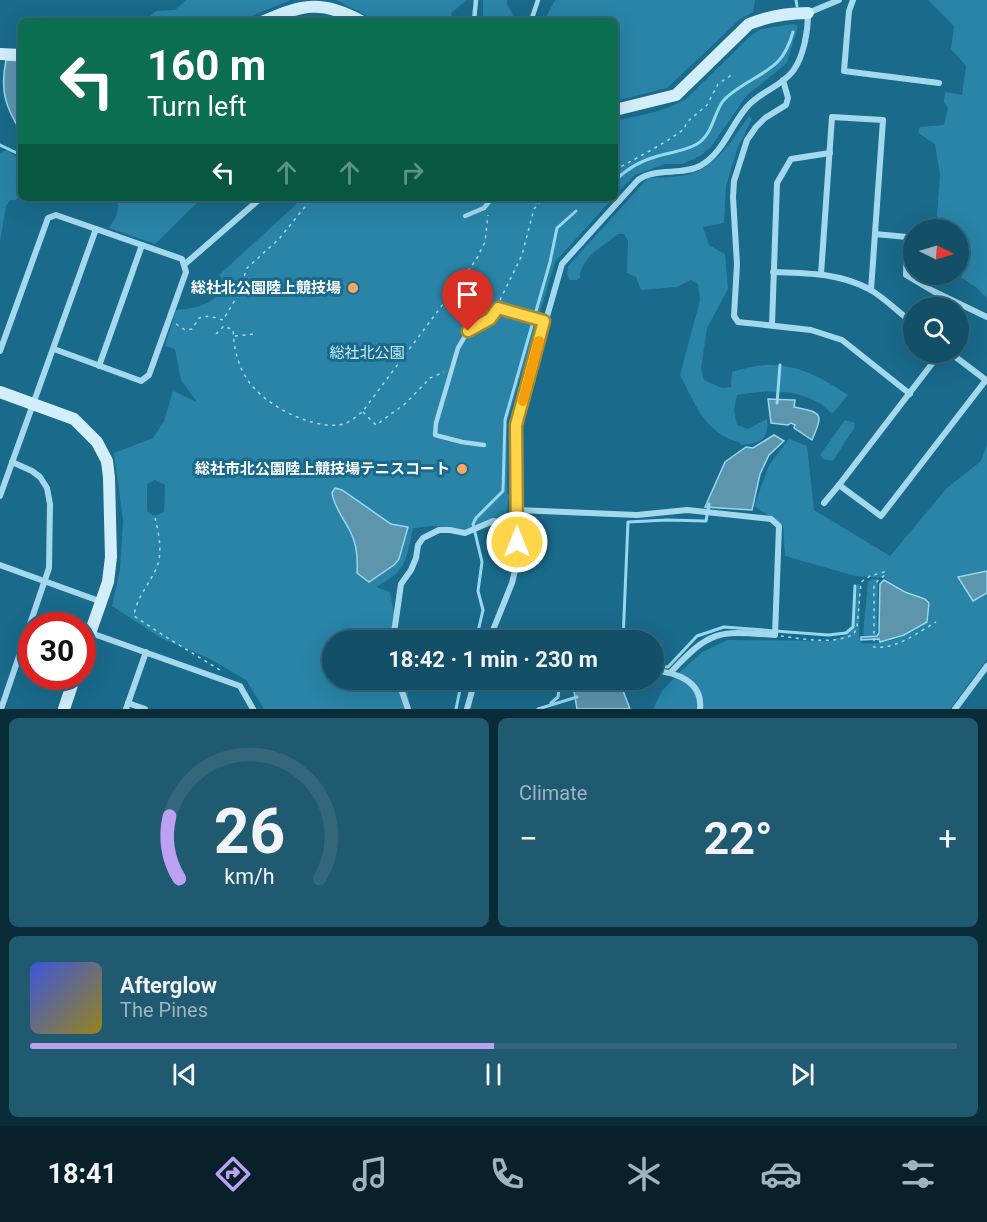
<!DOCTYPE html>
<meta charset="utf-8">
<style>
body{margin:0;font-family:Roboto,"Noto Sans JP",sans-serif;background:#205a71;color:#f1f3f6;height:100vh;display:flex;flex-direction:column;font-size:22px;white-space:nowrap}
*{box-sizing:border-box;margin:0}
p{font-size:20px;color:#9db5c0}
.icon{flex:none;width:33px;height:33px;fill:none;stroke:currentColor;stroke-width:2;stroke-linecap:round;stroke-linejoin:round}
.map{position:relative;height:709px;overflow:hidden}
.side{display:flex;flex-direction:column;gap:9px;padding:9px;background:#0a2c39;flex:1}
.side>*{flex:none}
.top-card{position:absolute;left:18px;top:18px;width:600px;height:183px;border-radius:9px;box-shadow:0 6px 24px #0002,0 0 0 2px #32677c;background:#0b6e4f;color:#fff;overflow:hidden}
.needle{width:39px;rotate:95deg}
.tools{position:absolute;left:903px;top:219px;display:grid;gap:12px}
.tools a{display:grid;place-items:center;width:66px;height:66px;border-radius:50%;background:#135068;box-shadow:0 6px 24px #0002,0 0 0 2px #32677c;font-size:30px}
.speed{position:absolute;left:18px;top:612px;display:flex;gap:12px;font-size:30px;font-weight:700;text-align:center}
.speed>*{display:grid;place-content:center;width:78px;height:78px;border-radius:50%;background:#135068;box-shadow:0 6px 24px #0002,0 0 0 2px #32677c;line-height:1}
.speed .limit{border:9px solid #d22;background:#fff;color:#111}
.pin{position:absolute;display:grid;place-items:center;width:51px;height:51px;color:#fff;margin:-62px -26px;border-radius:50% 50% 50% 0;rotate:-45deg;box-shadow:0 0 6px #0007}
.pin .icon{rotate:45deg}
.me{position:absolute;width:66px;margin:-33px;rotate:0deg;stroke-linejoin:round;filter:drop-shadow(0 0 4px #0008)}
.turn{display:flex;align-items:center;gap:21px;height:126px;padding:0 30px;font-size:27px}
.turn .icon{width:78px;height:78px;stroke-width:2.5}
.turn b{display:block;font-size:42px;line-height:51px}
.lanes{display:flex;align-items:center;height:57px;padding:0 30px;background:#0003;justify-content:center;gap:30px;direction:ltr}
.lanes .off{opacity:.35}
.big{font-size:45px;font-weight:700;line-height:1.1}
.side .card{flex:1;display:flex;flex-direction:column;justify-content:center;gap:9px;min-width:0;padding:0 21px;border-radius:9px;background:#205a71}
.side .dial{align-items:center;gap:0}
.dial svg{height:156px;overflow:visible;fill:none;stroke:#32677c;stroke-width:7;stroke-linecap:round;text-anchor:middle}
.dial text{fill:#f1f3f6;stroke:none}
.song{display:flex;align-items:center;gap:18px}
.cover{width:72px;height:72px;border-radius:9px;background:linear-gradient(135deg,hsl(230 70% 55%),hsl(50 70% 35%))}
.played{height:6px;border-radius:3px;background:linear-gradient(90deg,#bca0f2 50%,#32677c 50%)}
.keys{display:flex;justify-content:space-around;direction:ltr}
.heat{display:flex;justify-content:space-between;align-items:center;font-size:33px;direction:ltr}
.side .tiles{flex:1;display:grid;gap:9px;grid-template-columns:1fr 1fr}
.card:last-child{grid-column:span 2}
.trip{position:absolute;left:322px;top:630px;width:342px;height:60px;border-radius:30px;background:#135068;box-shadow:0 6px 24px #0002,0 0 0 2px #32677c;font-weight:700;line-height:60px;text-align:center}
.menu{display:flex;height:96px;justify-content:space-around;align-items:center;background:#08202a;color:#9db5c0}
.menu .icon{width:42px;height:42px}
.menu .selected{color:#bca0f2}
.menu b{font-size:27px;color:#f1f3f6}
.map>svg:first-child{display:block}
.green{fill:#2984a7;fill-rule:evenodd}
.water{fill:#5c95ac;stroke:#96d8f0;stroke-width:1.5}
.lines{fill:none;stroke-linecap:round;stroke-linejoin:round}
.stream{stroke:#96d8f0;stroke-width:3}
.path{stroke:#a4d9ed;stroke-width:1.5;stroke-dasharray:3 4.5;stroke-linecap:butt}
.lane{stroke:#a4d9ed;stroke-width:4.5}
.street{stroke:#a4d9ed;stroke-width:6}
.secondary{stroke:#d1eefa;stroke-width:12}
.route-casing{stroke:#a68a30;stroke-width:15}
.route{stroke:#ffd54a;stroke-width:10}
.slow{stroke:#f59e0b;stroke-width:10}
.poi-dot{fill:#ffa660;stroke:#196a8b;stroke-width:2}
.labels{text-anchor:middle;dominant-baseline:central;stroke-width:6;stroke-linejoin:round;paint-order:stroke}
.poi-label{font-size:15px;font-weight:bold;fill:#fff;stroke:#196a8b;text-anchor:end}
.park-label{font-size:15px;fill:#c9ecfa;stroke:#196a8b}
</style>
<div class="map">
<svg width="987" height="709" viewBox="0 0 987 709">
<rect width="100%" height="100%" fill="#196a8b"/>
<g class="green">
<polygon points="186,0 291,0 239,21 144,21 156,11 175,10"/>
<polygon points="336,0 467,0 451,13 453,21 377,21"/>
<polygon points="483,0 507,0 507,4 513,15 508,21 483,21"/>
<polygon points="555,0 755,0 753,12 739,20 667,88 615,101 615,21 544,21"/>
<polygon points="928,0 987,0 987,298 976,287 957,275 958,230 936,229 940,174 935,144 918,133 920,127 944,125 948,108 944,102 945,92 962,95 966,66 951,49 954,26"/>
<path d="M793,24l5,2 -11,37 -40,32 -36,52 -11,9 -18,8h-17l-30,11 -20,20v-74c25,-6 51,-9 72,-23l60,-59 13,-10z"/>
<path d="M749,116l3,3 -14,28 -12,39 -2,37 -21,4 6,18 16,9 3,35 -21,39 -6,41 3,11 18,8 9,-1 1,-15c47,-16 77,-3 116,23l-16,19c-4,-4 -9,-9 -15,-12 -22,-13 -56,-12 -80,-7l-3,15 3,15 11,4 19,-10c3,20 -8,25 -26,26l-2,-3c-34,-8 -44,-39 -59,-67l20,-75 -2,-16 -7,-4 -14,7 -36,3 -5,-13 -9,-4 1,-32 -4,-7h-6c-15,12 -38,24 -38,44l-3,2h-7l-3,-6 1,-8 80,-88c12,-1 26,0 38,-3 31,-7 45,-34 63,-59z"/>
<polygon points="7,150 21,160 21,195 15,200 10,200 6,206 0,242 0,153"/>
<polygon points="113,198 202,198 155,244 109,228 117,215 118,204"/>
<path d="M303,198h310l-58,64 -48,160v71l2,2 -3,25 -16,-1 -20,10 -37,-3 -20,2c-7,32 -6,43 -37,59l14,5 9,48h-66v40h73l4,29h-146l-18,-29 -36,-21 -49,-21 -49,-32 8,-37 3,-49 -9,-67 39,-15 11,-17 9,-30 24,11 -16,-22 -6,-31 -10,-3 11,-36c24,-2 34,-5 50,-23l-7,-12zM155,480l10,5 -1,27 -10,4 -7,-5v-27z"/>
<polygon points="845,420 855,423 854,428 833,461 823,459 820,455"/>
<path d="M789,439l18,7 7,64 76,46 57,-68 34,-27 6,-17v127l-29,6 22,21 7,-5v66l-37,50h-297l9,-18 20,-21 20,-18 26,-12 102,1 17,-6 7,-7 3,-44h3l-1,51 2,8c28,2 44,-6 67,-21l2,-20 -4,-4 -20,-7 -22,-13 -29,-2 -70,-20 -2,-31 -29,-19 15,-41z"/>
<polygon points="872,579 878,579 877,633 876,635 863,635 868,582"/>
</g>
<g class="water">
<path d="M6,60l15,1v71c-16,-26 -21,-41 -15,-72z"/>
<path d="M768,399l24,1h3l-1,7c28,6 30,5 18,33l-18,-12 1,-3 -4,-2 -3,2 -17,-2z"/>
<polygon points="774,435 784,441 769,455 760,474 752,510 705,507 725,462 746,447 753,448"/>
<path d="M335,488l7,2 49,34 17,3 -9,32 -5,6 -25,17 -12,-9c1,-14 0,-29 -7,-42 -6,-12 -16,-24 -18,-38z"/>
<polygon points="987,571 987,593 973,601 958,577"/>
<polygon points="884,580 905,592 925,599 929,603 927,622 904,635 880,642 879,639 861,640 861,637 877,636 879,633 880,584"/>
<polygon points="572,680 622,680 622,688 630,709 577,709"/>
</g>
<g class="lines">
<g class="stream">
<polyline points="796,0 797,6"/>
<polyline points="0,145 21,155"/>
<path d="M615,181c12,-13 25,-20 43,-25 13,-4 27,-5 39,-12 16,-10 16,-29 26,-43 6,-7 14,-12 22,-17 26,-16 39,-20 48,-52"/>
<polyline points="777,403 780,365"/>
<polyline points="476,640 483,610 478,591 482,562 473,524 476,518 503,491 505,420 550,262 557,228 576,211"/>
<polyline points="623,640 628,522 667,520 706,521 709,504"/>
<polyline points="654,666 668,667 697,636 724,627 828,635 846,633 853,627 855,586"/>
<polyline points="551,703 558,697 560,681"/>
<polyline points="456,709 462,680"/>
<polyline points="538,709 577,697"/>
</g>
<g class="path">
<path d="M615,170c23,-13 48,-25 69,-41l3,-7 20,-17 11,-21 15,-10"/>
<polyline points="531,198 536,204"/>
<polyline points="500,300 522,255 534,209 543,198"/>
<polyline points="176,324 185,330 192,329 199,318 209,316 223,320 238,295 247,268 279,239 312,198"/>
<path d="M216,334l8,-8 9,4c1,17 4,34 14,49 16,25 61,49 92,46 9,-1 17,-8 24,-14l113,-151 9,-18 3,-27"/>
<polyline points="235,336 254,334"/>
<polyline points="363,412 376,425 406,403 430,378 444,372"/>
<path d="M155,518c4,15 8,37 1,51 -7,16 -20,29 -22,47l32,21 54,33"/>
<path d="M781,636c23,3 53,9 73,-2l3,-7 4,-45 9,-6 14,-4 2,2 -12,10v63c21,3 45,-15 62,-25"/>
</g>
<g class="lane">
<polyline points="474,21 476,0"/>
<polyline points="531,21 538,0"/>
<polyline points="465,216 484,208 492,198"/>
<polyline points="484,445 462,442 435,435 436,423 458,348 468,331 490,319 498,307 544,321"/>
</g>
<g class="street">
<polyline points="853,0 849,11 844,71 939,83"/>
<polyline points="783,80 788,98 786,105 765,118 756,127 747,140 734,181 733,197 737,264 734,316 738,322 811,330 842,340 910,394"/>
<polyline points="875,234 907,237 906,275 933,291 987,317"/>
<polyline points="185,264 261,198"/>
<path d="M773,272c34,1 66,1 96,17 16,9 30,24 45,35"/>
<polyline points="821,274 832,117 883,120 871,290"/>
<polyline points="772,325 777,183 791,159 830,153"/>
<polyline points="0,351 48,218 56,215 182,259 186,272 149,375 141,381 54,349"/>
<polyline points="941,352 839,485 881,516 986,380 949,352"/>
<polyline points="99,366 142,245"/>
<polyline points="0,496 96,229"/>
<polyline points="824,503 839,485"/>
<path d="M517,510l120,5 50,-5 84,9 8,7 -4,109c-57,-4 -64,-6 -104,37"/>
<polyline points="0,565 102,602"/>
<polyline points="91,633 240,686 253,709"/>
<polyline points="393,640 401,584 411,570 416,558 418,545 423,538 439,530 450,530 465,533 493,521 516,524"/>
<path d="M489,640l23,-57 6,-25 -2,-133 46,-161 76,-84c18,-13 42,-4 62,-14 23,-13 30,-39 46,-58 13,-16 35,-21 47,-37 11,-15 15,-40 15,-58l31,-13"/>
<path d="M654,671c23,1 49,11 46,38"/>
<polyline points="398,680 408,709"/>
<polyline points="472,689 509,680"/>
<polyline points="128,703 145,709"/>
<polyline points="1,709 49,568 50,504 47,488 40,477 32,471 12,462"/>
<polyline points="126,709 146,652"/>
<polyline points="467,709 475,680"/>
<polyline points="955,709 987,666"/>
</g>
<g class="secondary">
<path d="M264,21c39,-17 58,-21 97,0"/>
<polyline points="0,54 21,55"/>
<path d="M615,110l61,-15 73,-71c20,-8 38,-11 59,-11"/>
<polyline points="0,392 74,419 97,442 107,461 109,478 111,557 108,582 82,656"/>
<polyline points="64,709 75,676"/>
</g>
</g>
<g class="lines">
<defs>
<polyline id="route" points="468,331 490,319 498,308 544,321 516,425 517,542"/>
</defs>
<use href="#route" class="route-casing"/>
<use href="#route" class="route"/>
<polyline class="slow" points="523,401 539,341"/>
</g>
<g class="poi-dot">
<circle cx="353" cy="288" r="6"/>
<circle cx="462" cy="469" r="6"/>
</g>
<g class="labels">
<g class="poi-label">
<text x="341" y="288">総社北公園陸上競技場</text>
<text x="450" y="469">総社市北公園陸上競技場テニスコート</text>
</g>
<g class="park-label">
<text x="367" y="353">総社北公園</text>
</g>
</g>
</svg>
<div class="tools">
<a><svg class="needle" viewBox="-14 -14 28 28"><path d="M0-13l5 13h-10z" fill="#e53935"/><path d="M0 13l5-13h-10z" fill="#9db5c0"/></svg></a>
<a><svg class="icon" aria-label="search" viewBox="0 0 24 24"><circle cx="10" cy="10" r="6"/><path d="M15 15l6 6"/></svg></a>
</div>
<div class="speed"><div class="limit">30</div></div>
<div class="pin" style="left:468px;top:331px;background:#d93025"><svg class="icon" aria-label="arrive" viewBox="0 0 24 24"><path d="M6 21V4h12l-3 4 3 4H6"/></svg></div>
<svg class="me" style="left:517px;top:542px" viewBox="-20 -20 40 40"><circle r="17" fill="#ffd54a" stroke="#fff" stroke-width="3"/><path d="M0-11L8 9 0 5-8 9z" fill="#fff"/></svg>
<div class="trip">18:42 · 1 min · 230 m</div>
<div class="top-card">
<div class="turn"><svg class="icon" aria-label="left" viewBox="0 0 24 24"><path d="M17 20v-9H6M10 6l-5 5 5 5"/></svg><div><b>160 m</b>Turn left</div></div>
<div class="lanes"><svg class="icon" aria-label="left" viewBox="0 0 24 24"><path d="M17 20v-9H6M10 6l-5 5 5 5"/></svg><svg class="icon off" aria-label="ahead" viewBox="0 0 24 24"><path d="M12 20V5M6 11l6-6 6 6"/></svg><svg class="icon off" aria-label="ahead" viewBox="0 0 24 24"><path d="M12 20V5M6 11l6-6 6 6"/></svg><svg class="icon off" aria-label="right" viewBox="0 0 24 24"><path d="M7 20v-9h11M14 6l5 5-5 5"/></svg></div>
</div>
</div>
<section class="side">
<div class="tiles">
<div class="card dial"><svg viewBox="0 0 100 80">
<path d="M14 69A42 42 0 1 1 86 69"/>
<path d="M14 69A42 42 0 0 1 9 37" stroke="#bca0f2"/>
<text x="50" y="56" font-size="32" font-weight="700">26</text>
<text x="50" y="72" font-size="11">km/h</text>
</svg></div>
<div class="card"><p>Climate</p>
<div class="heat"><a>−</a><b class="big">22°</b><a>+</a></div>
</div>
<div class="card">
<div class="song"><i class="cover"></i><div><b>Afterglow</b><p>The Pines</p></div></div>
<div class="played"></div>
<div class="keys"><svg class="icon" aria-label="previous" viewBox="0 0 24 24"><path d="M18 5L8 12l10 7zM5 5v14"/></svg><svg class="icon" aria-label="pause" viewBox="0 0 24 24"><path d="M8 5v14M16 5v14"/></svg><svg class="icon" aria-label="next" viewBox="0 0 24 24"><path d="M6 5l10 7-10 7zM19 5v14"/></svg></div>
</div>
</div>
</section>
<nav class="menu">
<b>18:41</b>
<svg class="icon selected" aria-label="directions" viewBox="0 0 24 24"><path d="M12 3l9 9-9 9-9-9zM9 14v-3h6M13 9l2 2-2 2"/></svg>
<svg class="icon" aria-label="music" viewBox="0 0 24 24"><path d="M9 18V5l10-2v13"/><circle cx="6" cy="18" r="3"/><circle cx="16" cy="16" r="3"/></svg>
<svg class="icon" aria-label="phone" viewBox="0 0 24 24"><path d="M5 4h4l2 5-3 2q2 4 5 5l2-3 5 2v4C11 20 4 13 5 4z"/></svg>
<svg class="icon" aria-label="climate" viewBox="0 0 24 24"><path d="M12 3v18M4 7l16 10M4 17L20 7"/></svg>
<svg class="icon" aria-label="car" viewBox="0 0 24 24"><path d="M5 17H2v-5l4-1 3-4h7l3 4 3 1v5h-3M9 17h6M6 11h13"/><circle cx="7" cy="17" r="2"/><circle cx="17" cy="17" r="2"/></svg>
<svg class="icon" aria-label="filters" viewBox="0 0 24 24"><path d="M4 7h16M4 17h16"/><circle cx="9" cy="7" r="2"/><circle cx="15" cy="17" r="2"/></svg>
</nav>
